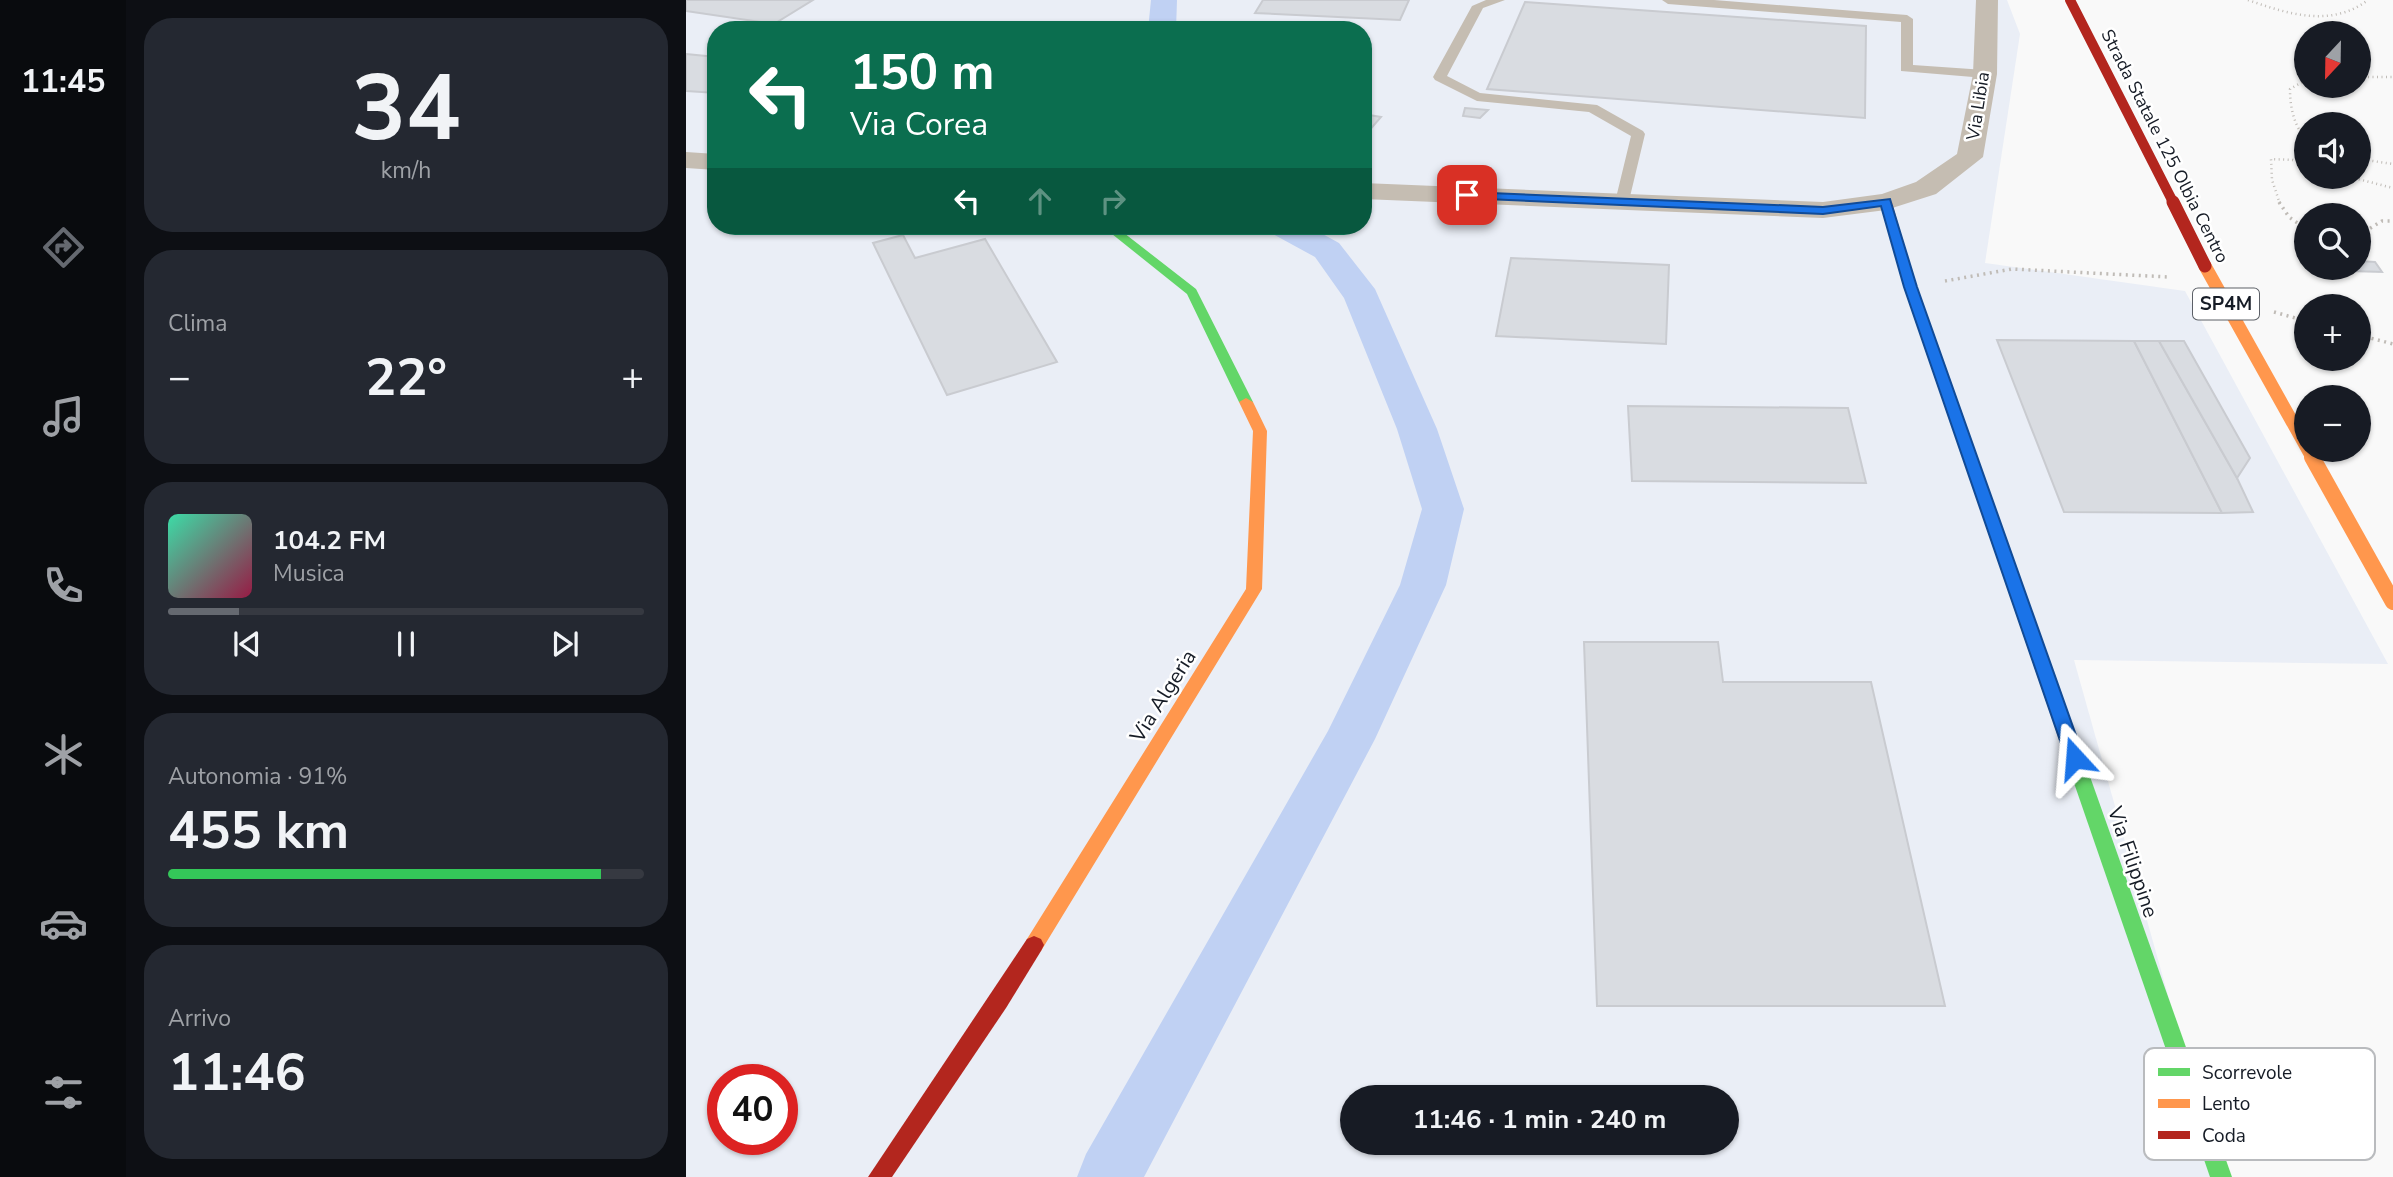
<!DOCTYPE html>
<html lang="it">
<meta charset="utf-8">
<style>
body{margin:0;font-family:"Nunito Sans",sans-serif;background:#242831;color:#f1f3f6;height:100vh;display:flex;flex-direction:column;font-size:26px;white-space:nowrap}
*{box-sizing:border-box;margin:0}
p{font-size:23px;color:#9ea1a6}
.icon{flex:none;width:38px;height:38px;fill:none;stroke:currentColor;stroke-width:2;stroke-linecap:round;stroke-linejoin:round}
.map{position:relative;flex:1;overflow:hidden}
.side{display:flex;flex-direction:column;gap:18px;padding:18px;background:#0d0f14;width:560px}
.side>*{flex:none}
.banner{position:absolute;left:21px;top:21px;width:665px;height:214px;border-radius:28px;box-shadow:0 2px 5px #0004;background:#0b6e4f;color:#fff;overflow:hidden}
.needle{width:46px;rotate:202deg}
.fabs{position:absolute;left:1608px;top:21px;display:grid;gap:14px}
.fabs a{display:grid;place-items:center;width:77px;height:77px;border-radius:50%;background:#171b24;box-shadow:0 2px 5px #0004;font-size:35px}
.speed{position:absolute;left:21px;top:1064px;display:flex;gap:14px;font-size:35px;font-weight:700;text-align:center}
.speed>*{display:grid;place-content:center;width:91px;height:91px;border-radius:50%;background:#171b24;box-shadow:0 2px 5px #0004;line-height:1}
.speed .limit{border:10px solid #d22;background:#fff;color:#111}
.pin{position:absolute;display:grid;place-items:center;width:60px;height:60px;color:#fff;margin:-30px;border-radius:14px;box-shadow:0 4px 10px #0006}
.me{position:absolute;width:77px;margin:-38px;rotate:341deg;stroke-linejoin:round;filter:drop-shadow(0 0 5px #0008)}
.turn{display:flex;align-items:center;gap:24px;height:147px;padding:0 28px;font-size:32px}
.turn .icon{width:91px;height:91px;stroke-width:2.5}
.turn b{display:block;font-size:49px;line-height:60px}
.lanes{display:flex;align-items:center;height:66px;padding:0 28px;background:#0003;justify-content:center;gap:35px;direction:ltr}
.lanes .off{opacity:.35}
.big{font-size:52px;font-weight:700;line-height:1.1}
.side .card{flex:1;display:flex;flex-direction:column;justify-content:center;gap:10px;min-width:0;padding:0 24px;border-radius:28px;background:#242831}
.side .dial{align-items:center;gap:0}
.dial b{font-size:91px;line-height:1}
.song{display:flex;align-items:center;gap:21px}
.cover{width:84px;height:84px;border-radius:10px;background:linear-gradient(135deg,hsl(160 70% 55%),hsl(340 70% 35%))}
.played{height:7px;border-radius:4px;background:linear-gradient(90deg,#656970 15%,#363941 15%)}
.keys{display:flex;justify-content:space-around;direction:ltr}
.heat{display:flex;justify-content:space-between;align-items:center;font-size:38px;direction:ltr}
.charge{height:10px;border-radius:5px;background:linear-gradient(90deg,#34c759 91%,#363941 0)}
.trip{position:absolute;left:654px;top:1085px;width:399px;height:70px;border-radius:35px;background:#171b24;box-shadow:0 2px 5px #0004;font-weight:700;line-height:70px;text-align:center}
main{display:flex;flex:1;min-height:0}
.tabs{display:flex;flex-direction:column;width:126px;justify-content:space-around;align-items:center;background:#090b0e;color:#9ea1a6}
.tabs .icon{width:49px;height:49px}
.tabs .selected{color:#656970}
.tabs b{font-size:32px;color:#f1f3f6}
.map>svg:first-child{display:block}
.built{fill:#eaeef6;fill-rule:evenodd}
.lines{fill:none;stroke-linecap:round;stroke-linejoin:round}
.canal{fill:#c0d1f3;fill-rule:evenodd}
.building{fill:#d9dce1;stroke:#c9cbd0;stroke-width:2}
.path-far1{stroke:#c0bcb7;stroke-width:2.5;stroke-dasharray:1 3.5;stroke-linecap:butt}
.path{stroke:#c0bcb7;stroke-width:3.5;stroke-dasharray:2 4.5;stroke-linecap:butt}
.lane{fill:#c5bdb2;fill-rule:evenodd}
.street{fill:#c5bdb2;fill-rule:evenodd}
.fast{fill:#63d668;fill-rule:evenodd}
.slow{fill:#ff974d;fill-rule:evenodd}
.jam{fill:#b3261e;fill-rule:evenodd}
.slow-bridge-far1{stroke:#ff974d;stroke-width:13}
.slow-bridge{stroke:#ff974d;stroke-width:16}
.jam-bridge-far1{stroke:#b3261e;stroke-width:10}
.jam-bridge{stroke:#b3261e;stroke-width:13}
.route{fill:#1a73e8;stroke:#114b97;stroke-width:2}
.labels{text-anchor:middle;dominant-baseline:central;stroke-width:5;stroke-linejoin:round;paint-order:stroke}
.far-street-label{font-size:18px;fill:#161c26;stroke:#fff}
.shield{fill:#fff;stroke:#5c6067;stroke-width:2}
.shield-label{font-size:19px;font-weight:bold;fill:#161c26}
.street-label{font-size:21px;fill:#161c26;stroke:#fff}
.key{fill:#fff;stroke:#b9bbbe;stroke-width:2}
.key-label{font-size:19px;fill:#161c26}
</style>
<main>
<nav class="tabs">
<b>11:45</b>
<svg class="icon selected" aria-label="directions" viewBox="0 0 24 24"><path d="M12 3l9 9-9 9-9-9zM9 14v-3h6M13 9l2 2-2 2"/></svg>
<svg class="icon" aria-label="music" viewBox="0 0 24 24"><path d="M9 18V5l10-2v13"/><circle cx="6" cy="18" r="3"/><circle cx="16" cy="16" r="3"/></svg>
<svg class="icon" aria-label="phone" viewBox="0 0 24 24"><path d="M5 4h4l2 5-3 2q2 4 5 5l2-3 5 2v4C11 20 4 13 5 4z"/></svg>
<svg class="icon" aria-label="climate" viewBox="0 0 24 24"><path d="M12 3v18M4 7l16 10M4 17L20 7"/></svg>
<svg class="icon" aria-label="car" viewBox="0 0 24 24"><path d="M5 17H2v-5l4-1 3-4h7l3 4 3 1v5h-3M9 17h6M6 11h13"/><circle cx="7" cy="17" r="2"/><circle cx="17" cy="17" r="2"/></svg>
<svg class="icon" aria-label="filters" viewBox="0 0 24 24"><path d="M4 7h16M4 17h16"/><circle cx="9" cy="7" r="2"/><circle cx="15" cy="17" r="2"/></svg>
</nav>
<section class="side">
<div class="card dial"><b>34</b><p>km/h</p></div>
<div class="card"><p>Clima</p>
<div class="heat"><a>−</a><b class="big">22°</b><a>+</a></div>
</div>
<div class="card">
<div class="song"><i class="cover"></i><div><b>104.2 FM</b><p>Musica</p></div></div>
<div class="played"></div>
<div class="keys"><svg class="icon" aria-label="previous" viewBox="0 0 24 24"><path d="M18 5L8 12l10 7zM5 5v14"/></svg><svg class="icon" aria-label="pause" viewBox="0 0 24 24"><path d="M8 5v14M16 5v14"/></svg><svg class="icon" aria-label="next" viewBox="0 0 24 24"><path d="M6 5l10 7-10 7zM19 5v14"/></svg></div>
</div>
<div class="card"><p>Autonomia · 91%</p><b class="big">455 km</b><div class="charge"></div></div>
<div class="card"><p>Arrivo</p><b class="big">11:46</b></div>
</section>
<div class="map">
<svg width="1707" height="1177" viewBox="0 0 1707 1177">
<rect width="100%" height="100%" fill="#f9f9f9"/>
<path class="built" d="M0,0h1321l13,34 -35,229 200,28 203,373 -314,-4 145,517h-1533zM30,30h647v196h-647zM37,1080h59v59h-59zM667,1097h374v46h-374z"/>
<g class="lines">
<g class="canal">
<polygon points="465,0 491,0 490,30 462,30"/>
<polygon points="580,226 622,226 653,243 689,289 751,429 778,509 760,585 689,739 458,1177 391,1177 400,1154 642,731 714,585 736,509 711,429 658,298 629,257 585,233"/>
</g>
</g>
<g class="building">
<polygon points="0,0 127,0 88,24 0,11"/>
<polygon points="577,0 723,0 714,20 569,13"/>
<polygon points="839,2 1180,26 1179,118 801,89"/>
<polygon points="0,54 30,57 30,93 0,91"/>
<polygon points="779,108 802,110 794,118 777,116"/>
<polygon points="677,114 695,117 682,132 677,132"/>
<polygon points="217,235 229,258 299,239 371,362 261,395 187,243"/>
<polygon points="825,258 983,265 980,344 810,336"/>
<polygon points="1673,261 1689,262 1696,272 1663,271 1661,268 1673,268"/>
<polygon points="1311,340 1448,341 1536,513 1378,512"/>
<polygon points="1448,341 1473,341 1551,478 1567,512 1536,513"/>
<polygon points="1473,341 1498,341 1564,458 1551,478"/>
<polygon points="942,406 1162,408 1180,483 946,481"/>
<polygon points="898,642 1032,642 1037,682 1185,682 1259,1006 911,1006"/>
</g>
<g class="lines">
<g class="path-far1">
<path d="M1562,0c40,14 83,28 120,0"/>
<polyline points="1673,77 1707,77"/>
<path d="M1620,80l-16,9c0,19 4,36 16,51"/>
<polyline points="1673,159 1707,164"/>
<polyline points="1664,177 1707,188"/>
<polyline points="1594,204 1586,180 1585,159 1607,160 1620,164"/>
</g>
<g class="path">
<polyline points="1593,202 1603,217 1620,229"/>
<polyline points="1673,235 1696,221 1707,221"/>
<polyline points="1259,281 1326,269 1483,277"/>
<polyline points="1588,312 1620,321"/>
<polyline points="1673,335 1707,344"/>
</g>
<g class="lane">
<polygon points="800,0 819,0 797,8 761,76 794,93 911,105 957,131 959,134 942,205 937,207 929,202 945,136 903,112 791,101 749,80 747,77 786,6"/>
<polygon points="976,0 1028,0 1221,15 1227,19 1227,65 1299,70 1306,74 1299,78 1215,71 1215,22 982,4"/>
</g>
<g class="street">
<polygon points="1290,0 1312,0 1311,74 1297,157 1250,194 1200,210 1137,218 677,199 677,183 1137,202 1196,194 1230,182 1271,154 1287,74"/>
<polygon points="0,152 30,154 30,170 0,168"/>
</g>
<g class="fast">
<polygon points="416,226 429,226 510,289 567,402 565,405 560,406 553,402 501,294"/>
<polygon points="1387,747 1393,749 1396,754 1546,1177 1524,1177 1378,754 1381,749"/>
</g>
<g class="slow">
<polygon points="1200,199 1206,202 1230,287 1396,754 1393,759 1387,761 1381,759 1378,754 1218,287 1194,202"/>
<polygon points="560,398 567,402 581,431 576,589 355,951 348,954 341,951 338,945 341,939 560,589 567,431 553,402"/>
</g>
<polygon class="jam" points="348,936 355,939 358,945 355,951 320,1008 206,1177 182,1177 341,939"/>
<polyline class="slow-bridge-far1" points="1519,266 1627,459"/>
<polyline class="slow-bridge" points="1626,457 1707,602"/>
<polyline class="jam-bridge-far1" points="1384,0 1488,204"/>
<polyline class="jam-bridge" points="1487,202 1519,266"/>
</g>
<polygon class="route" points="781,192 1137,207 1204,199 1231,287 1398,758 1395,763 1382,763 1380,758 1218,287 1195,206 1137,214 777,198 775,195"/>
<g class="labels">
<g class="far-street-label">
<text transform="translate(1292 106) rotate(-81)">Via Libia</text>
<text transform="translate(1479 146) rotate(63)">Strada Statale 125 Olbia Centro</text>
</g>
<rect class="shield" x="1507" y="288.5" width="66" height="31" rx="5"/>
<g class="shield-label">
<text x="1540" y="304">SP4M</text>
</g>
<g class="street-label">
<text transform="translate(477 696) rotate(-58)">Via Algeria</text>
<text transform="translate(1447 862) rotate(71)">Via Filippine</text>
</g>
</g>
<rect x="1458" y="1048" width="231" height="112" rx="10" class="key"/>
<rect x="1472" y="1068" width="32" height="8" fill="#63d668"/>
<rect x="1472" y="1099" width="32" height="9" fill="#ff974d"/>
<rect x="1472" y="1131" width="32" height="8" fill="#b3261e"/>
<g class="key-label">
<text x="1516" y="1079">Scorrevole</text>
<text x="1516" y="1110">Lento</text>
<text x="1516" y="1142">Coda</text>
</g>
</svg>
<div class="fabs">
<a><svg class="needle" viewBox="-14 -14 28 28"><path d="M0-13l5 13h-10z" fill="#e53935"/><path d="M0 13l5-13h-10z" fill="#9ea1a6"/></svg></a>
<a><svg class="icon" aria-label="sound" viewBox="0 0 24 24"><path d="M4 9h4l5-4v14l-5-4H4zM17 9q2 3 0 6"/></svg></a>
<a><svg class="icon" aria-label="search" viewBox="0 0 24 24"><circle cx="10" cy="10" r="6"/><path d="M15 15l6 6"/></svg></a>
<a>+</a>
<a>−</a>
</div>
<div class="speed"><div class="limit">40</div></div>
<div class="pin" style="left:781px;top:195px;background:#d93025"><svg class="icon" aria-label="arrive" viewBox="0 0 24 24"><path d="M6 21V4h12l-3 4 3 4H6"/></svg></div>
<svg class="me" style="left:1389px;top:758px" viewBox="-20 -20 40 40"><path d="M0-17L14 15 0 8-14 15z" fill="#1a73e8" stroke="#fff" stroke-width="4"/></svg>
<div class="trip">11:46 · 1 min · 240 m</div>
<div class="banner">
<div class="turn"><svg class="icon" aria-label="left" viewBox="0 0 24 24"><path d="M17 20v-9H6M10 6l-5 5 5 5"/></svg><div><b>150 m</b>Via Corea</div></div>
<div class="lanes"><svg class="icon" aria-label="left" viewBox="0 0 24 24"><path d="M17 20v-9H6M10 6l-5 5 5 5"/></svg><svg class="icon off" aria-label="ahead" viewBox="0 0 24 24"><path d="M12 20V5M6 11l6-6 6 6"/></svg><svg class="icon off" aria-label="right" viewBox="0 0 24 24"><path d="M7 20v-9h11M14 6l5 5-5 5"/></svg></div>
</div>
</div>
</main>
